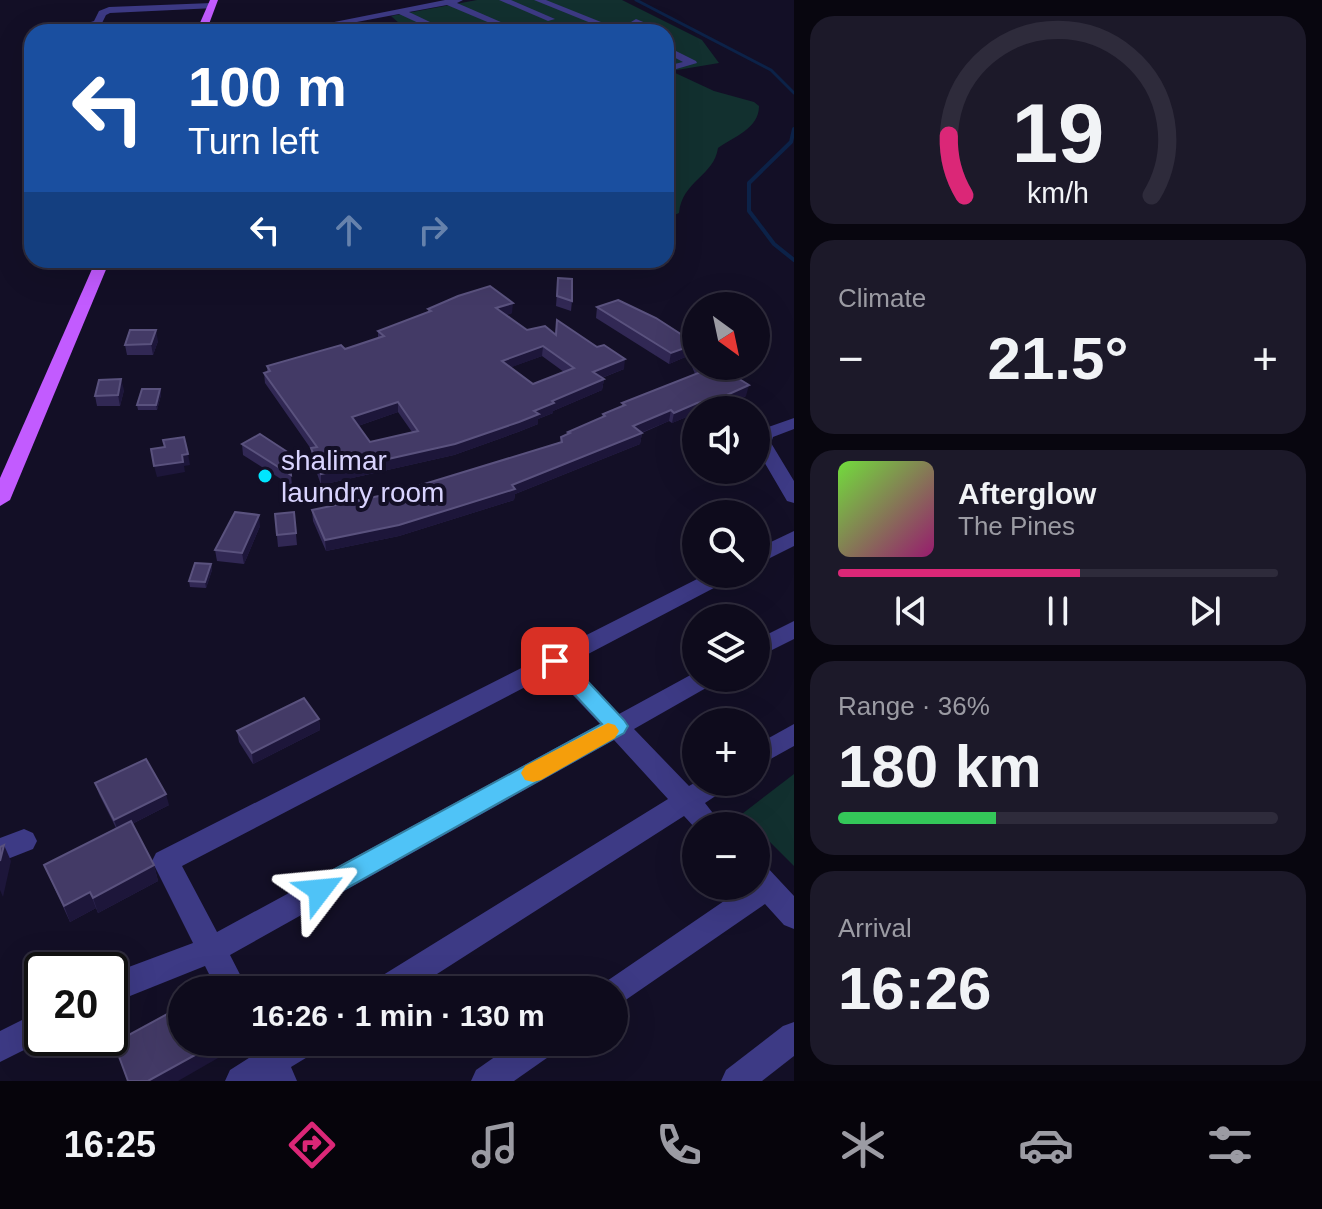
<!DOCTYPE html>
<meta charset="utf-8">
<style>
body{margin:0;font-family:Helvetica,sans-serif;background:#1c1929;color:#f1f3f6;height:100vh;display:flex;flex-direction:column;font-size:30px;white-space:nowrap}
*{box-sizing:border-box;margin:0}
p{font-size:26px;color:#9b9ba3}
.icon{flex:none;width:44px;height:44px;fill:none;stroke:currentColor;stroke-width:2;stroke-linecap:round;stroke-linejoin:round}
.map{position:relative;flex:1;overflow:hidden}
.details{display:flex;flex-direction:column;gap:16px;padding:16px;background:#08060f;width:528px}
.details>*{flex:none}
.guide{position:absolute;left:24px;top:24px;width:650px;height:244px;border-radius:24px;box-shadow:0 8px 32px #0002,0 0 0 2px #2e2b3b;background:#1a4fa0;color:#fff;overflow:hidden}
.needle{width:52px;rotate:147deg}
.controls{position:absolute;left:682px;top:292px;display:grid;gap:16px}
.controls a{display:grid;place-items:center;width:88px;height:88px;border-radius:50%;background:#0e0b1c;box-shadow:0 8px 32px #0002,0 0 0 2px #2e2b3b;font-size:40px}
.speed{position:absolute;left:24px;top:952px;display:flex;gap:16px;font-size:40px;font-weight:700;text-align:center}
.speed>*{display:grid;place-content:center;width:104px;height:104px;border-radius:50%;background:#0e0b1c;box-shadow:0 8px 32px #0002,0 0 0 2px #2e2b3b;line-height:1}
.speed .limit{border:4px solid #111;border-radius:12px;background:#fff;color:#111}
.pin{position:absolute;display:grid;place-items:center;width:68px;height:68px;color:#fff;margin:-34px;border-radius:16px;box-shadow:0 4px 12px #0006}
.me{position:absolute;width:88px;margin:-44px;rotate:61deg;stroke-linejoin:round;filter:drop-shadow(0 0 6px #0008)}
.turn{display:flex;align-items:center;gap:28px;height:168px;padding:0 32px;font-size:36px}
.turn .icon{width:104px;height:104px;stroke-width:2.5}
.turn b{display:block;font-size:56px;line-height:68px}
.lanes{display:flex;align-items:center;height:76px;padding:0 32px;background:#0003;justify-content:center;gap:40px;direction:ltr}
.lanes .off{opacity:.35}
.big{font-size:60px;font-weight:700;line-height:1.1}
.details .card{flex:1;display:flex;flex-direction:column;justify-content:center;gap:12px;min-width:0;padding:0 28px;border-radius:24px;background:#1c1929}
.details .dial{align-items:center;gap:0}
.dial svg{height:208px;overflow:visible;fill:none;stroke:#2e2b3b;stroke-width:7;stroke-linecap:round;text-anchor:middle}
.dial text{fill:#f1f3f6;stroke:none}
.song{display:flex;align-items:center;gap:24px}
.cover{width:96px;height:96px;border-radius:12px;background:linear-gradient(135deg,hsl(100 70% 55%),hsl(320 70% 35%))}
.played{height:8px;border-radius:4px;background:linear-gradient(90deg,#db2777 55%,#2e2b3b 55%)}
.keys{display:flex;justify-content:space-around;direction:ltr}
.heat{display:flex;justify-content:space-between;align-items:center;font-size:44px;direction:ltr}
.charge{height:12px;border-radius:6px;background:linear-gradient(90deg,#34c759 36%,#2e2b3b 0)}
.trip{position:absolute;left:168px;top:976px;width:460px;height:80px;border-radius:40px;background:#0e0b1c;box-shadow:0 8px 32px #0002,0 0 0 2px #2e2b3b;font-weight:700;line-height:80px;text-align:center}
.menu{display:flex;height:128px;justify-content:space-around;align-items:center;background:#06040b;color:#9b9ba3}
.menu .icon{width:56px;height:56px}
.menu .active{color:#db2777}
.menu b{font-size:36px;color:#f1f3f6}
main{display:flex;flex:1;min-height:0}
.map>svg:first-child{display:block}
.green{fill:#12302f}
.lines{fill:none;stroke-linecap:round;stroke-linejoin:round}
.stream-far1{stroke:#0c2248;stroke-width:3}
.stream{stroke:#0c2248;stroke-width:4}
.minor{fill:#3d3a85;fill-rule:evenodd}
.major{fill:#c25bff;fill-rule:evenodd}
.wall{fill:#312854;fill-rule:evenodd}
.shaded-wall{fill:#1d163a}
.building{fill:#433a66;stroke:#5a527e;stroke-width:2;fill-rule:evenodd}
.route{fill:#4fc3f7;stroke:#337fa1;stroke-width:2}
.slow{fill:#f59e0b}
.poi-dot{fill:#00e5ff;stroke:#130f26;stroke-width:3}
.labels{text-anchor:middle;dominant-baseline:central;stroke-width:8;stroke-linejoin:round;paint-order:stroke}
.poi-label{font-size:28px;fill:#d9d4ff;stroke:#130f26;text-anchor:start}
</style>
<main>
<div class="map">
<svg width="794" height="1081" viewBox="0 0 794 1081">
<rect width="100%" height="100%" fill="#130f26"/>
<g class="green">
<path d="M477,0h145l80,40 17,23 -48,8 43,20 40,11 5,4c0,23 -26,31 -41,42 -4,28 -36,33 -39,65l-13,6v-187h-257l-18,-16z"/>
<polygon points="794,774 794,866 742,814"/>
</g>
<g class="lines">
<polyline class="stream-far1" points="636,0 771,70 794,93"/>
<polyline class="stream" points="794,129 791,142 749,183 749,211 774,244 794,260"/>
<g class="minor">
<polygon points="445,0 463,0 457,3 524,32 511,32 447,5 409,12 451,32 438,32 399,14 304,32 284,32"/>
<polygon points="499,0 511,0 555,19 548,21"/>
<polygon points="534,0 546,0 626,32 613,32"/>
<polygon points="212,3 215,8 110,13 106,15 101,25 75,32 60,32 94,21 99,11 109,7"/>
<polygon points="636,19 658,28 660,30 641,32 646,29 631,22"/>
<polygon points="666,46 696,61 697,63 666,72 666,66 683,62 666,53"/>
<polygon points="794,418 794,429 773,437 771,443 794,481 794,503 787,501 756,448 760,430"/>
<polygon points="794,531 794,546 756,565 756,549"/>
<path d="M707,574h27l-3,5 -160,84 48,51 77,-42v6h20l-3,6 -79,45 55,57 7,-4h34l-4,7 -21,14 18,23h-27v3l-12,-13 -272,174h-42l5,-10 293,-181 -54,-59 -384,215 18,35h-31l-12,-24 -95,38v-30l83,-31 -41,-82 4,-8zM552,673l48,51 -383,208 -35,-66z"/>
<polygon points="794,621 794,639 756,658 756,640"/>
<polygon points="794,724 794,746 756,767 756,745"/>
<polygon points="24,829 33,833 37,841 33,849 0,862 0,838"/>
<polygon points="756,863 766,866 794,896 794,929 784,925 765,904 614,1008 614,990 600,990 604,983 746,886 756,886"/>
<polygon points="42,1010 42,1038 48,1038 0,1062 0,1031"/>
<polygon points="794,1022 794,1056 762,1081 721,1081 726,1070 783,1026"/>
<polygon points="246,1042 318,1042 314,1053 291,1067 297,1081 225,1081 230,1070 252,1056"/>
<polygon points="516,1042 558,1042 554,1053 514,1081 471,1081 476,1070"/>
</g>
<g class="major">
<polygon points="210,0 218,0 206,32 196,32"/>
<polygon points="96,260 110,260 10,500 0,506 0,478"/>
</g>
</g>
<g class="wall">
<polygon points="558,278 572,301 571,311 556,306"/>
<polygon points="597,307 695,351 696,352 696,366 718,366 746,396 716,409 696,410 696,413 672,423 669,421 642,433 640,444 515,494 514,500 399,536 326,551 313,521 312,510 398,492 560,443 561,437 567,434 568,432 602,417 603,414 622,406 622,403 695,374 689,359 690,355 669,364 596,318"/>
<path d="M428,309l84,4 -6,2 21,15 28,4 2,-14 67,49 -22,9 2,1 -2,11 -49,21v2l-15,6v5l-20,8 -64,23 -133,30 -9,-26 -1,-10 -46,-66 -1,-10 3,-1v-6l78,-17 33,-11v-7l50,-19zM542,356l22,16 -31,12 -22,-17zM398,412l14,20 -42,10 -12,-16z"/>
<polygon points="158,341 153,355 127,355 125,345"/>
<polygon points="160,389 161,395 157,410 138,410 137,405"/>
<polygon points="124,390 120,406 97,406 95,396"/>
<polygon points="242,444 289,453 292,486 243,455"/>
<polygon points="294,512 297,545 278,547 275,514"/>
<polygon points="260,526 244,564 217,561 215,550"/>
<polygon points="211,564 212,570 206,588 190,587 189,581"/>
<polygon points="319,719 320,730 253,764 239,742 237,731"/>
<polygon points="95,783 169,805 132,824 154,865 158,881 98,913 96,908 70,922 44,865 116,828 99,794"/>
</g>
<g class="shaded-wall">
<polygon points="513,303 512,313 496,318 496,308"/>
<polygon points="156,330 158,341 153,355 151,344"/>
<polygon points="696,344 694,354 691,349 690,355 669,364 671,353"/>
<polygon points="543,346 542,356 501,371 502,361"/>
<polygon points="625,359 624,369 591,382 593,372"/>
<polygon points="121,379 124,390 120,406 118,395"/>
<polygon points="604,379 602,390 553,411 553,413 538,419 538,424 518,432 454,455 321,485 321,474 534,411 552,401"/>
<polygon points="749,385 746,396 716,409 696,410 696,413 672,423 674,413 697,403"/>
<polygon points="160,389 161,395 157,410 156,405"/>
<polygon points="398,402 398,412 352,428 352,417"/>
<polygon points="671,410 669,421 631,437 633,426"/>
<polygon points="642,433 640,444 515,494 514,500 399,536 326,551 325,540 512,485"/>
<polygon points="188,454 190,465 184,466 185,472 157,477 154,466 182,455"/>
<polygon points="259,515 260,526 244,564 242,553"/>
<polygon points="211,564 212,570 206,588 205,582"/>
<polygon points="319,719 320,730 253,764 252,753"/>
<polygon points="166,794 169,805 118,831 114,820"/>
<polygon points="4,845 11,861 3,897 0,890 0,861"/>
<polygon points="154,865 158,881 98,913 93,898"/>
<polygon points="90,892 96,908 70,922 64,906"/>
<polygon points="215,1044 218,1058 178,1081 148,1081"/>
</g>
<g class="building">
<polygon points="558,278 572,279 572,301 557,296"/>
<path d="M490,286l23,17 -17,5 31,22 18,-4 11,9 1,-15 40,27 7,-2 21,14 -32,13 11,7 -52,22 2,2 -20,8 5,3 -20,8 -64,22 -134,30 -10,-26 6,-1 -53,-74 6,-2 -3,-5 74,-21 4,4 39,-13 -6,-5 53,-20 -3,-2 30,-13zM543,346l31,22 -41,16 -31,-23zM398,402l20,29 -48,11 -18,-25z"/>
<polygon points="618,300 656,318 696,344 671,353 597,307"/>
<polygon points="130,330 156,330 151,344 125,345"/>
<polygon points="691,349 696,352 696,361"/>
<polygon points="698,366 718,366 749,385 718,399 697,403 674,413 671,410 633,426 642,433 512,485 515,489 399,525 325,540 312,510 398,492 562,442 561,437 570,433 568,432 605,416 603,414 625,405 622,403 701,372"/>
<polygon points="121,379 118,395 95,396 99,380"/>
<polygon points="142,389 160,389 156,405 137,405"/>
<polygon points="260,434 289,453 291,475 242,444"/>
<polygon points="184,437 188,454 182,455 183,462 154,466 151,449 165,447 163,440"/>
<polygon points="235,512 259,515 242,553 215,550"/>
<polygon points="294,512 296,533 277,535 275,514"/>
<polygon points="195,563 211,564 205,582 189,581"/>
<polygon points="304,698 319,719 252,753 237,731"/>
<polygon points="146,759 166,794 114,820 95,783"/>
<polygon points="131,821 154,865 93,898 90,892 64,906 44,865"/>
<polygon points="4,845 0,861 0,847"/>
<polygon points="182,1006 182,1042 214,1042 215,1044 148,1081 128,1081 114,1043"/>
</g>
<polygon class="route" points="555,653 563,655 624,720 628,726 624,733 329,898 320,902 311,898 307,890 311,882 602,724 548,666 545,661 548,655"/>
<polygon class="slow" points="608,723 615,725 619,731 615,738 541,780 533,782 525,780 521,773 525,766"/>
<circle class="poi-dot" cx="265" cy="476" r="8"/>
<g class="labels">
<g class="poi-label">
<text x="281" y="460">shalimar<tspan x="281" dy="32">laundry room</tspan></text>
</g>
</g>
</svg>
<div class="controls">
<a><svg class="needle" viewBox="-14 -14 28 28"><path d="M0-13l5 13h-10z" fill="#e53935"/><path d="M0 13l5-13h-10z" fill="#9b9ba3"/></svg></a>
<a><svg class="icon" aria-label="sound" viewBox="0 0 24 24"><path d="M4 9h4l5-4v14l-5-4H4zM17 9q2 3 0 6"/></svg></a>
<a><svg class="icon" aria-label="search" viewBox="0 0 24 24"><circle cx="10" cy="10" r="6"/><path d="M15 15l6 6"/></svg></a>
<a><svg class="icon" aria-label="layers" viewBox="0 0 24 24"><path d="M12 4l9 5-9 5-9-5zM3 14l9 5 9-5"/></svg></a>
<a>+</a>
<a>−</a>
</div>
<div class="speed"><div class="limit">20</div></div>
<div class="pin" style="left:555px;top:661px;background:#d93025"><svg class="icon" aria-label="arrive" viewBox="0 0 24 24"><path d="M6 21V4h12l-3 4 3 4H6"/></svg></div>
<svg class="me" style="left:320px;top:890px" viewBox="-20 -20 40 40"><path d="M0-17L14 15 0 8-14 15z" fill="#4fc3f7" stroke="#fff" stroke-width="4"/></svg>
<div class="trip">16:26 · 1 min · 130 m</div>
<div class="guide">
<div class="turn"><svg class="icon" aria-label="left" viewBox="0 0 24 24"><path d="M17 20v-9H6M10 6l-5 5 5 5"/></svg><div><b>100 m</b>Turn left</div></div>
<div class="lanes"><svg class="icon" aria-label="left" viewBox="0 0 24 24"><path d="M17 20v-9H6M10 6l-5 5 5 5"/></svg><svg class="icon off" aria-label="ahead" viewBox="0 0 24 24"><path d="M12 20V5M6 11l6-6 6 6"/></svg><svg class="icon off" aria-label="right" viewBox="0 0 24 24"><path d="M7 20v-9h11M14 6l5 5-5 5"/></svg></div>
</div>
</div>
<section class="details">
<div class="card dial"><svg viewBox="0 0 100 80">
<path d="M14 69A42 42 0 1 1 86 69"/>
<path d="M14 69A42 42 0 0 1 8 46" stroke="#db2777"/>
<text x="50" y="56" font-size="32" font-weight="700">19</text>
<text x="50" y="72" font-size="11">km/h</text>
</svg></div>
<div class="card"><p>Climate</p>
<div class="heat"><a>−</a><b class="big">21.5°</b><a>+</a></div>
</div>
<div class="card">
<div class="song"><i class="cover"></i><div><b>Afterglow</b><p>The Pines</p></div></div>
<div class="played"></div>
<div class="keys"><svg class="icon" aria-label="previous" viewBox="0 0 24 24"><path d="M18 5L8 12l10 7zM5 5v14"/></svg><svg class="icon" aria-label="pause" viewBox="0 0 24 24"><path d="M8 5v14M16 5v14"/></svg><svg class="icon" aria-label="next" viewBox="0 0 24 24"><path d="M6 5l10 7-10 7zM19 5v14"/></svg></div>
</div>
<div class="card"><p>Range · 36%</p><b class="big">180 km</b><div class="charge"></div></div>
<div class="card"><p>Arrival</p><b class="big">16:26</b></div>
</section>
</main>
<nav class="menu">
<b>16:25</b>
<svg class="icon active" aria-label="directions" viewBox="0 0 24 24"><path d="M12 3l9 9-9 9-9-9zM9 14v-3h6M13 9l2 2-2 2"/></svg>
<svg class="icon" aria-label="music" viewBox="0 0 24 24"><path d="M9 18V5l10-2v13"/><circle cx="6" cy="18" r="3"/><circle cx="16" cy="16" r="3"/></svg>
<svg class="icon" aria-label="phone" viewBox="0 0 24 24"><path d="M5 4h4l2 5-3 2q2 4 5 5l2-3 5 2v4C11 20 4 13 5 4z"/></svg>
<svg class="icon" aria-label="climate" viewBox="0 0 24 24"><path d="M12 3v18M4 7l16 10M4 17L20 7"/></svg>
<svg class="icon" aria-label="car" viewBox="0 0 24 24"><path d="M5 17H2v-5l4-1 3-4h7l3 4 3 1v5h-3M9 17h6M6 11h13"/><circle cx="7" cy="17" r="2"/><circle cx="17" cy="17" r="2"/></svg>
<svg class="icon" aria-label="filters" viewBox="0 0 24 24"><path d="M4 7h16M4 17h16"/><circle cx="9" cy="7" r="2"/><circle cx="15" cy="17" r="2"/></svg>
</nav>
